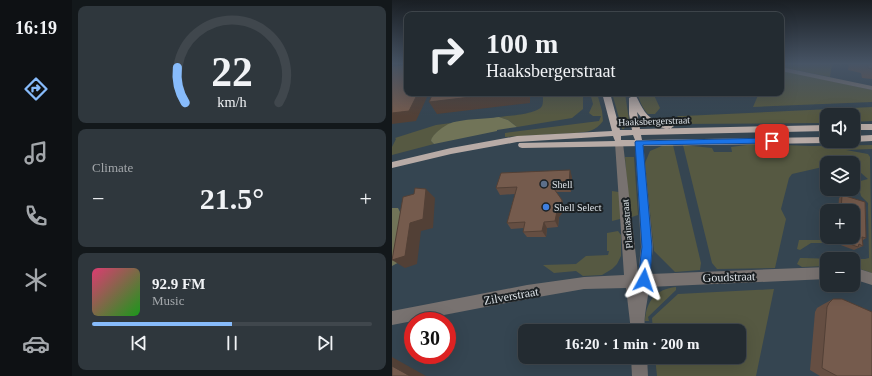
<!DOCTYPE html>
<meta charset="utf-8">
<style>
body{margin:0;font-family:Georgia,serif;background:#2f373d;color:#f1f3f6;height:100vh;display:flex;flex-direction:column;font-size:15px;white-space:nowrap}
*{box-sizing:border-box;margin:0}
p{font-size:13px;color:#a3a7ab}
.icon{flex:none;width:22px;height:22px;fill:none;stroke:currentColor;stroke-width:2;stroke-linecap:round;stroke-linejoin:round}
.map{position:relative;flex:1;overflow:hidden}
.details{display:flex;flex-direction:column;gap:6px;padding:6px;background:#13181b;width:320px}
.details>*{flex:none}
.guide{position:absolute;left:12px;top:12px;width:380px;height:84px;border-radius:8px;box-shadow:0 4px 16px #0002,0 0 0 1px #40474d;background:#232b31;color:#f1f3f6;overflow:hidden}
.fabs{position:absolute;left:428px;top:108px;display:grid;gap:8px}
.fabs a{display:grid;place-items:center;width:40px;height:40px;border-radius:8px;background:#232b31;box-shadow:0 4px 16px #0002,0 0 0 1px #40474d;font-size:20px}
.speed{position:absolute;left:12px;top:312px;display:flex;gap:8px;font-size:20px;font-weight:700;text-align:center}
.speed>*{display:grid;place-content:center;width:52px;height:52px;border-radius:50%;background:#232b31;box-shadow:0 4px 16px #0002,0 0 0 1px #40474d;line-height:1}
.speed .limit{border:6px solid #d22;background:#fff;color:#111}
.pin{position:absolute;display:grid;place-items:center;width:34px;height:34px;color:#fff;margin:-17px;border-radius:8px;box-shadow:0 2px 6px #0006}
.me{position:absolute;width:44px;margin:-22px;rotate:5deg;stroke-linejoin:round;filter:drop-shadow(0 0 3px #0008)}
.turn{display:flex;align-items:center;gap:14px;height:84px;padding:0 16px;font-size:18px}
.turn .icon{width:52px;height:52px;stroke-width:2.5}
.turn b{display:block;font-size:28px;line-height:34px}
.big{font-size:30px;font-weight:700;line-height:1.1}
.details .card{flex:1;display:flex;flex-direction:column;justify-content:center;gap:6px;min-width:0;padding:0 14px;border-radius:8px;background:#2f373d}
.details .dial{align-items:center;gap:0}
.dial svg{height:104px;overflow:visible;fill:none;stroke:#40474d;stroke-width:7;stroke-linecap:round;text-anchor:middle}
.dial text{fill:#f1f3f6;stroke:none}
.song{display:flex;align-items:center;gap:12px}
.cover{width:48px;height:48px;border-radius:6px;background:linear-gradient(135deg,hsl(340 70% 55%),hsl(120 70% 35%))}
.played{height:4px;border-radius:2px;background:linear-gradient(90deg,#87bbfb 50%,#40474d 50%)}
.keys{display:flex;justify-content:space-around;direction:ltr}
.heat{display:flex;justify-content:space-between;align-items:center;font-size:22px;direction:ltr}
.trip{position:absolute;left:126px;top:324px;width:228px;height:40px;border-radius:8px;background:#232b31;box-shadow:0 4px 16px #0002,0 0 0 1px #40474d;font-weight:700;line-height:40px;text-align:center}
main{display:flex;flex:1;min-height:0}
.tab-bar{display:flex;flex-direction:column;width:72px;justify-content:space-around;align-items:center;background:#0e1114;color:#a3a7ab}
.tab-bar .icon{width:28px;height:28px}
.tab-bar .current{color:#87bbfb}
.tab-bar b{font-size:18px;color:#f1f3f6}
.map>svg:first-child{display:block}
.built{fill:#354551;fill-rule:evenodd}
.green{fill:#565942}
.forest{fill:#717458}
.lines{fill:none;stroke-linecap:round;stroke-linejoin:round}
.minor{fill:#787270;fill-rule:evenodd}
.major{fill:#b8aba6;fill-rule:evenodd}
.wall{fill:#654e42}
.shaded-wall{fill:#524036}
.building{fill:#755b4d;stroke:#524036}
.route{fill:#1a73e8;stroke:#114b97}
.service-dot{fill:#5c6f8a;stroke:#1b2023;stroke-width:1.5}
.shop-dot{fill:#3f7fe0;stroke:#1b2023;stroke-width:1.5}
.labels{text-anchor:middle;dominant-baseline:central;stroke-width:4;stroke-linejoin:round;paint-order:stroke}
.street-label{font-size:10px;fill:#dde3e8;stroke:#1b2023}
.poi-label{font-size:10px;fill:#dde3e8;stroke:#1b2023;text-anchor:start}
.near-street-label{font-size:12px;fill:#dde3e8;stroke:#1b2023}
</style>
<main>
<nav class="tab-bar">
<b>16:19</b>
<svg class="icon current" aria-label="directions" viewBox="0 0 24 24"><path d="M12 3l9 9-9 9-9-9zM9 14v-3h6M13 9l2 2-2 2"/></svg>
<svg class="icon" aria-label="music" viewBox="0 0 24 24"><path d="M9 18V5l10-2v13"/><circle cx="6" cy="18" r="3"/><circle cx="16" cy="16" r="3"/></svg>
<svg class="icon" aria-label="phone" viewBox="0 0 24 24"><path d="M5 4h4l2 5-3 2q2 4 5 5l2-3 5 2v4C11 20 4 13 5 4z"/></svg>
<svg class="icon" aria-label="climate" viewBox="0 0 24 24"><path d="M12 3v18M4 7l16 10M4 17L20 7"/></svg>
<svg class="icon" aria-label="car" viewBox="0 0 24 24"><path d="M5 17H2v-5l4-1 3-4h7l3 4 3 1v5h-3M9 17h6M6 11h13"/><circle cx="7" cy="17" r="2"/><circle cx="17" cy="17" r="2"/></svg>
</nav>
<section class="details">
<div class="card dial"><svg viewBox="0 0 100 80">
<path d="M14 69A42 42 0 1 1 86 69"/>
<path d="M14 69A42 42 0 0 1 8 42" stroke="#87bbfb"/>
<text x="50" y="56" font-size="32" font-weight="700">22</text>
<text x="50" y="72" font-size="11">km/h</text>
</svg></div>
<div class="card"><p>Climate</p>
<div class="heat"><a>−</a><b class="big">21.5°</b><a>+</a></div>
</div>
<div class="card">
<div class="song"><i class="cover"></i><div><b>92.9 FM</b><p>Music</p></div></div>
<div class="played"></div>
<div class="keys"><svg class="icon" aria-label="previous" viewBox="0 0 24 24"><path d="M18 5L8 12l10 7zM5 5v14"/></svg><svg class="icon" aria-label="pause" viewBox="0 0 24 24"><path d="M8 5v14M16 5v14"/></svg><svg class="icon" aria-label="next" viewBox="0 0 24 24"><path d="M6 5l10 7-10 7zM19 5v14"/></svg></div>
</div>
</section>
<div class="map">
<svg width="480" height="376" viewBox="0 0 480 376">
<rect width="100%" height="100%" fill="#2f3941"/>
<path class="built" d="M0,64h15v29h374v-29h91v312h-480zM435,115h26v26h-26zM435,163h26v26h-26zM435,211h26v26h-26zM435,259h26v26h-26zM21,321h34v34h-34zM133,331h214v26h-214z"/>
<g class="green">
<polygon points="389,64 440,64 438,77 389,67"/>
<polygon points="389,70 480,90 480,102 361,107 367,93 389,93"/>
<path d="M179,93h12v16l-11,9 -55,9 -9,-7 -9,-3c9,-1 39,-3 43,-11 1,-2 1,-6 1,-9z"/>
<path d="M198,93h7l5,18 1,10c-7,10 -16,11 -27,12l-71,4v-4l94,-12 2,-5h-8l-4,-3 4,-9z"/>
<polygon points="220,93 233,93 237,120 232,129 230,129"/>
<path d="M245,93h16l7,15 -5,6h-7c-6,-6 -8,-13 -11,-21z"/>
<polygon points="480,107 480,121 461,122 461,115 435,115 435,123 430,123 285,124 284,118 286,116 291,116"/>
<polygon points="59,123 44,133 39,141 42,144 0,155 0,147 4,139 3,138 44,125"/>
<polygon points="362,144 420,146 480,145 480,149 454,150 476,154 478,157 480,273 468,269 463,259 473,259 477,258 476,203 469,196 468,192 461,183 476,179 461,166 461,163 455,161 435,163 435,166 400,174 397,178 389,209 394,219 383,268 325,269 320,263 291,145 320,148 322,152 340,152 339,147"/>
<polygon points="272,145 281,145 309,263 308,270 283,272 262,251 253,163 258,151"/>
<polygon points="233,157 242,157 246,215 237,218"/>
<polygon points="220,191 227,192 229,216 228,219 220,221"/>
<polygon points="226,231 229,235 229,256 225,264 220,269 210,275 191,276 184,271 162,273 151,265 184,264 194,256 216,255 217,251 215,251 215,233"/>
<polygon points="407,240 436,240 437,243 419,243 408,250 405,249"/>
<polygon points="408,258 411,258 442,259 435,259 435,266 410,267 405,264"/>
<path d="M284,287v3l-28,27 1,4h-4c1,-20 11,-32 31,-34z"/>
<polygon points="382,289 364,376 265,376 263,357 347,357 347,331 261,331 260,318 286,294"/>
</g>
<g class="forest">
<path d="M107,117l9,3 9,7 -20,3v1l-63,13 -3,-3c1,-7 14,-16 20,-18 11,-4 35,-4 48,-6z"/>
<polygon points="0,208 6,208 8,212 8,225 11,260 0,266"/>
</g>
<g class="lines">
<g class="minor">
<polygon points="389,67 480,86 480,90 389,71"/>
<path d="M247,139l4,3 10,105 -3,27 177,-7v12l-178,8c-1,14 -6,30 -4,44h-14l-5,-43 -42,1 -57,10 -135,26v-14l135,-26 57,-8 40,-2 -9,-132 4,-3 4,3 15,131 3,-27 -6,-105z"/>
<polygon points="461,267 480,273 480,285 461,279"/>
<polygon points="239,357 255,357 256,376 240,376"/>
</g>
<g class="major">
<path d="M210,93h8l10,37h12l-3,-16v-16l4,-2h3c6,11 10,22 23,26 5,2 11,0 15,4l-4,3c-15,-2 -25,-5 -33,-17l3,17 187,-4v6l-186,4 1,5 185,-3v4h4l-4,2 -305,5 -3,-1 -1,-2 1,-2 96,-2 -2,-5 -96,6 -66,12 -59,14v-6l59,-14 66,-12 95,-5zM241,135l2,5h-14v-4z"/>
<rect x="461" y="124" width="19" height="6"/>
<polygon points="480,135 480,141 461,142 458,141 461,141 461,136"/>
</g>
</g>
<g class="wall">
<polygon points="457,64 480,64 480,79 470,78 469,73 456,70"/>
<polygon points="180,177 179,192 164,192 170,200 172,207 171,212 167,217 166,227 155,228 154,237 135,237 131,232 132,228 119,229 115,223 123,194 108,195 104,188"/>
<polygon points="450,195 473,202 474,238 471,240 471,246 462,250 446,244 447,237 461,237 461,211 446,211 447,198"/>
<polygon points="441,299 480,376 428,376 418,370 423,312 425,308 430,305"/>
</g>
<g class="shaded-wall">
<polygon points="26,93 37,93 24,121 0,124 0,113"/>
<polygon points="112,93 138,93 138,103 45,114 37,102"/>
<polygon points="178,170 180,177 179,192 177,185"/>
<polygon points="34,189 43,198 41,228 29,231 25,264 13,268 0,260"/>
<polygon points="170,200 172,207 171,212 167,217 166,227 163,221 165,211"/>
<polygon points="152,222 155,228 154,237 150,231"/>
<polygon points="0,357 34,376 18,376 0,366"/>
</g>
<g class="building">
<polygon points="476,64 480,64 480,69 476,68"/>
<polygon points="15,65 15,93 26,93 17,111 0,113 0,67 1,66"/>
<polygon points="41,93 112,93 37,102"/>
<polygon points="178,170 177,185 160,186 170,200 169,206 165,211 163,221 152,222 150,231 131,232 133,222 115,223 125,187 104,188 109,173"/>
<polygon points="23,188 34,189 31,219 18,223 13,256 0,260 11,197 22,194"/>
<polygon points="450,195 473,202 474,238 470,237 471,246 467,244 466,247 450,241 450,237 461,237 461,211 449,211"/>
<polygon points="441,299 450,299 480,312 480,376 445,376 430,368 435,307 437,303"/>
<polygon points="0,366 18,376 0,376"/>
</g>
<linearGradient id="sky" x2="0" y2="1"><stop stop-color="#1a1f24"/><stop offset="0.55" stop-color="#475465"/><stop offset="1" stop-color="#475465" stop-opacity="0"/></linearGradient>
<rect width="480" height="116" fill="url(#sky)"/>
<polygon class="route" points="380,138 383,139 383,143 251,145 260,247 258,280 256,284 252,285 248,284 246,280 250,247 243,142 244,141"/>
<circle class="service-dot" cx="152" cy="184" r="4"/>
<circle class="shop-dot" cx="154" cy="207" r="4"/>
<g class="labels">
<g class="street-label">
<text transform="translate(262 121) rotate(-2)">Haaksbergerstraat</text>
<text transform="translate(235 224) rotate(-95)">Platinastraat</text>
</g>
<g class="poi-label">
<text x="160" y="184">Shell</text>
<text x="162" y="207">Shell Select</text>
</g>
<g class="near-street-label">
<text transform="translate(337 277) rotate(-2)">Goudstraat</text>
<text transform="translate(119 296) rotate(-10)">Zilverstraat</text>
</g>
</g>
</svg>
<div class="fabs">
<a><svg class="icon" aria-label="sound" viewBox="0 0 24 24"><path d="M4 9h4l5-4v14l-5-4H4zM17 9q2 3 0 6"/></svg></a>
<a><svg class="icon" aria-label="layers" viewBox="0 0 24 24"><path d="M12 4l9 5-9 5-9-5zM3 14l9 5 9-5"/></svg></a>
<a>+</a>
<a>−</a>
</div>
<div class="speed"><div class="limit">30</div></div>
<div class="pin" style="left:380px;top:141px;background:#d93025"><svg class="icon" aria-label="arrive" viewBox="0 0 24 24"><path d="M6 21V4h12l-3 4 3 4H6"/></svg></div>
<svg class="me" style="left:252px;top:280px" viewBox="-20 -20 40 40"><path d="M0-17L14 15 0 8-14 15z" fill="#1a73e8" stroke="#fff" stroke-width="4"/></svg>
<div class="trip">16:20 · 1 min · 200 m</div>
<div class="guide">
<div class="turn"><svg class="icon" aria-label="right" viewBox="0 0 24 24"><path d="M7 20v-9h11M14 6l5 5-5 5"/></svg><div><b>100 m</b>Haaksbergerstraat</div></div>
</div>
</div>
</main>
